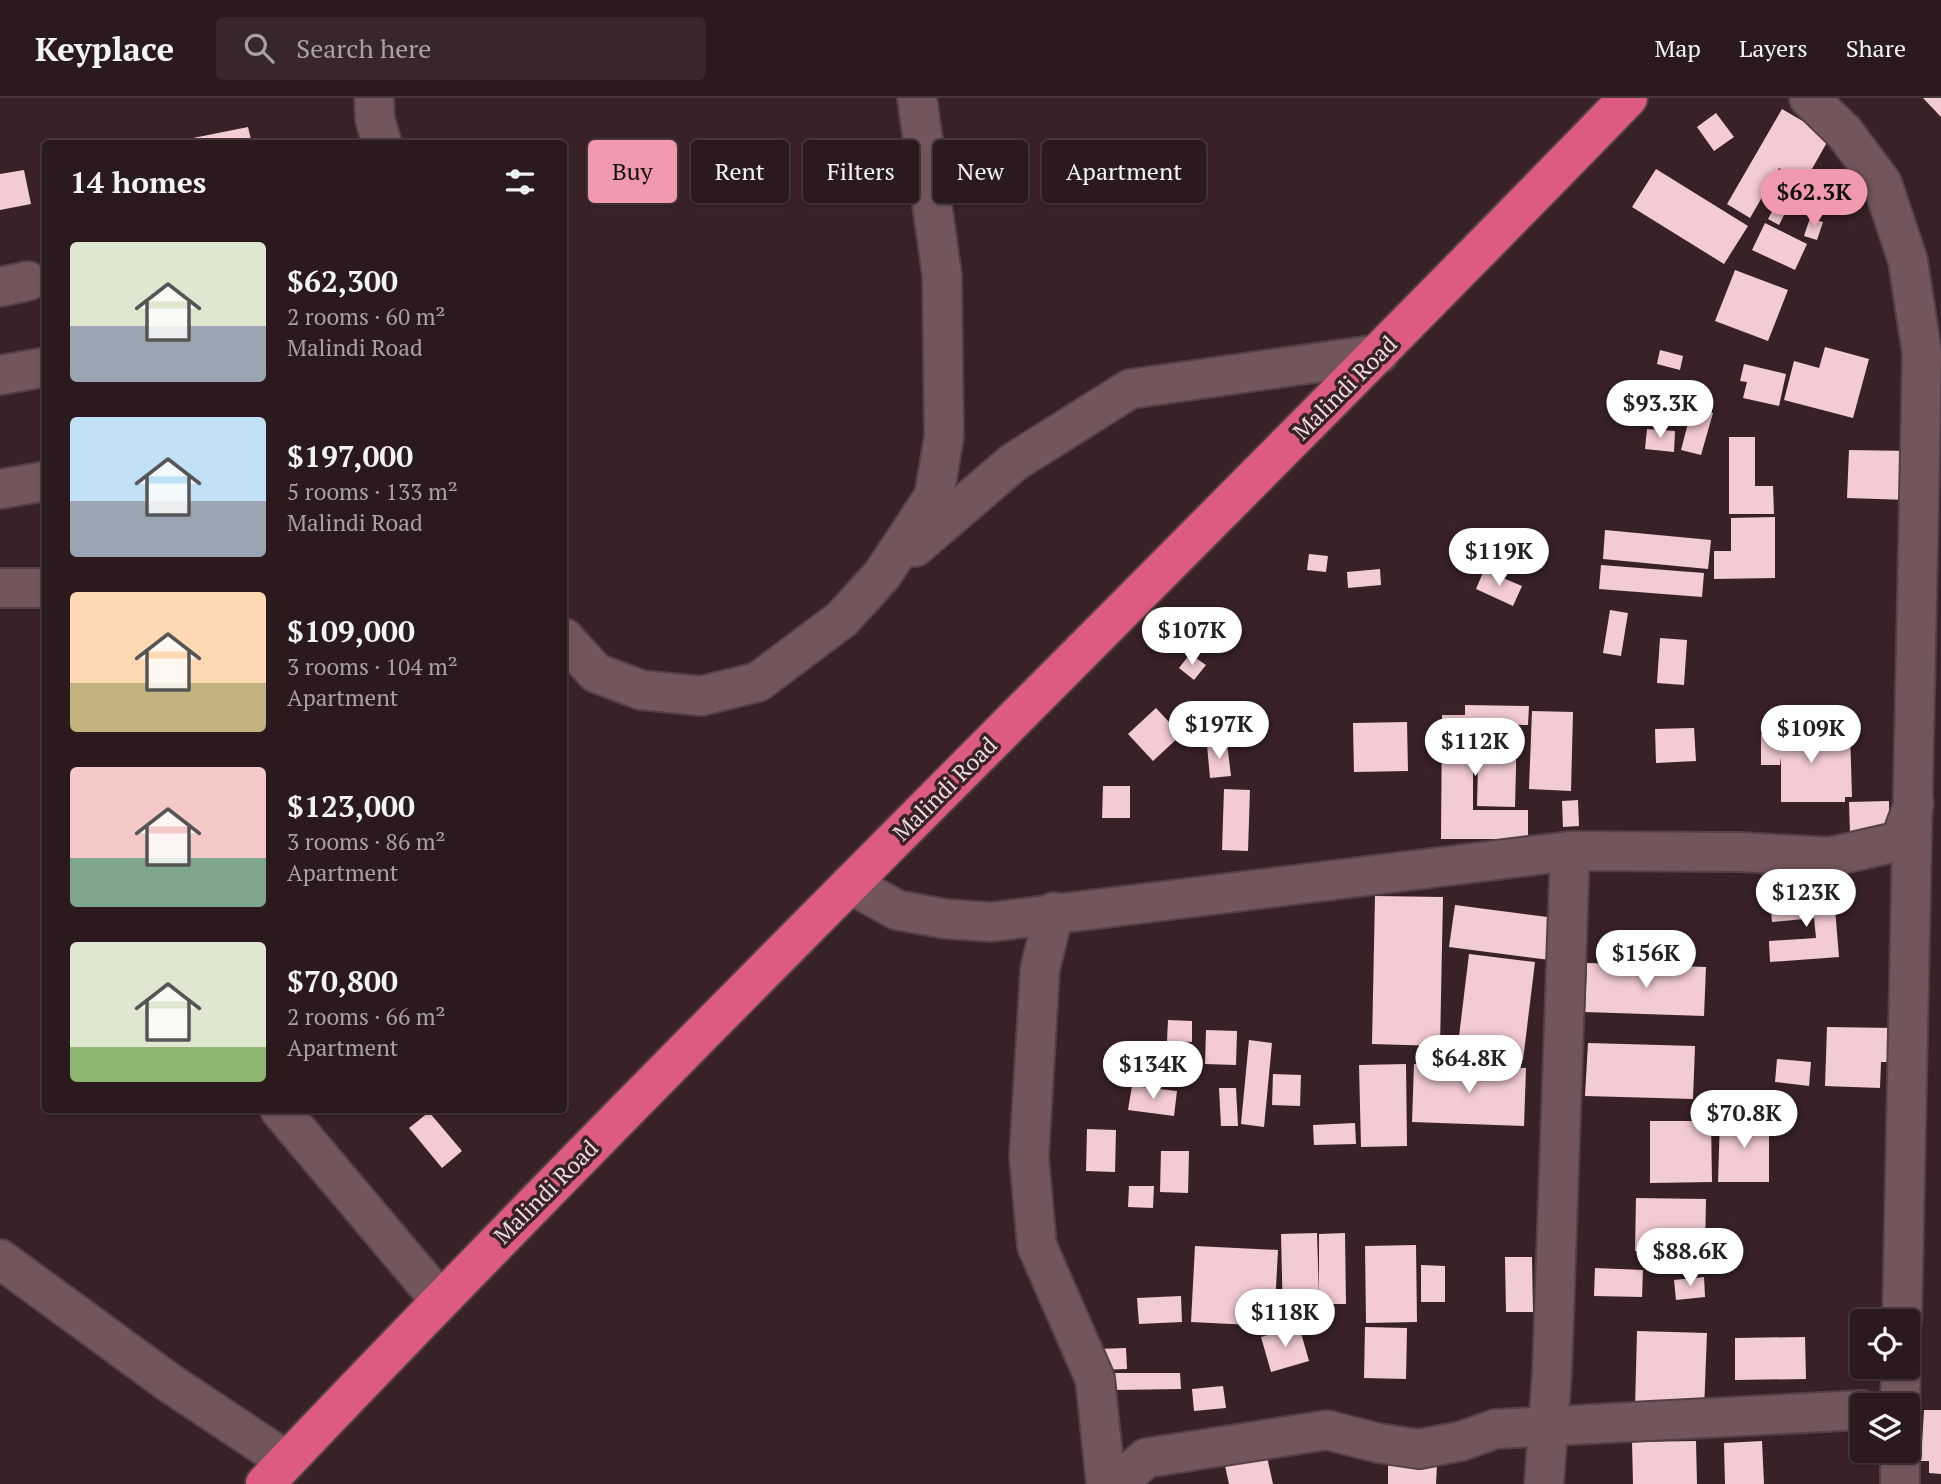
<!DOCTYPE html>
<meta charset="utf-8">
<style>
:root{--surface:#2b1a1d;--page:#37272a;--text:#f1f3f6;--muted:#a6a1a4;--line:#47383b;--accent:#f29aad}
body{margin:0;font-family:"PT Serif",serif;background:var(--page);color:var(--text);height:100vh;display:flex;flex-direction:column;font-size:26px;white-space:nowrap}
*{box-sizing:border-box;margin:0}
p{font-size:23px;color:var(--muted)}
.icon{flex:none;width:38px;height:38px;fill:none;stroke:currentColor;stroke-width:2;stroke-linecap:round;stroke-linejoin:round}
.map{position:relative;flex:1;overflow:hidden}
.drawer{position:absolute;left:42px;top:42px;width:525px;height:973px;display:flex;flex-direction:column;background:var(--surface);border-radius:7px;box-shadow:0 2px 5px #0004,0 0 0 2px var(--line)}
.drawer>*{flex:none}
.hud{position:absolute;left:588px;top:42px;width:665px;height:63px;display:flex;gap:14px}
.buttons{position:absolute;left:1850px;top:1211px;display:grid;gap:14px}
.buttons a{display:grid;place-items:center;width:70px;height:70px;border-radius:7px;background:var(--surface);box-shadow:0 2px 5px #0004,0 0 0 2px var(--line);font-size:35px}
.price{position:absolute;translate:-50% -60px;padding:0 16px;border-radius:24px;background:#fff;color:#222;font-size:23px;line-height:46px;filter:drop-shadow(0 2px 4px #0008)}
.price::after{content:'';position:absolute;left:50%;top:42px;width:21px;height:16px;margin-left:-10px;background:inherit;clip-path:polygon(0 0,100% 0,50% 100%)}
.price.selected{background:var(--accent);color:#111}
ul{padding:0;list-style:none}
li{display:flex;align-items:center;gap:21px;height:175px;padding:0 28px}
li span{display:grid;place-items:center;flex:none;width:196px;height:140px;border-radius:7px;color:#555}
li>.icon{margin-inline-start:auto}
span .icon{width:84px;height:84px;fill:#fffc;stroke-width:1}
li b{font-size:30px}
h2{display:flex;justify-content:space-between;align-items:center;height:84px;padding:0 28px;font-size:30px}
.pill{padding:0 24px;border-radius:7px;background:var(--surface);box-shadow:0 2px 5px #0004,0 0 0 2px var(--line);font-size:24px;line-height:63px}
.pill.selected{background:var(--accent);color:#111}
header{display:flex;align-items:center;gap:42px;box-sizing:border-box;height:98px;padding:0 35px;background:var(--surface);border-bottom:2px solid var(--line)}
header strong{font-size:33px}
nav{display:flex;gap:38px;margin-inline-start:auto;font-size:24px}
.search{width:490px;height:63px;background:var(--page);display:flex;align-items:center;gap:18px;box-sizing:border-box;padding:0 24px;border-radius:7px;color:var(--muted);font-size:26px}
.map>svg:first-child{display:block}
.building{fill:#f3cbd3}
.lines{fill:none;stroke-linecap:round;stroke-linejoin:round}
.minor-casing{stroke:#544045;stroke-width:42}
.highway-casing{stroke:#544045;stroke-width:42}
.minor{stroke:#72565b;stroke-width:38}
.highway{stroke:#dd5b7f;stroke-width:38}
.labels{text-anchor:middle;stroke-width:7;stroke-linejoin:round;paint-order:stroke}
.street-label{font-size:23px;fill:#ebdbdd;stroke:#392227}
</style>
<header>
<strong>Keyplace</strong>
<div class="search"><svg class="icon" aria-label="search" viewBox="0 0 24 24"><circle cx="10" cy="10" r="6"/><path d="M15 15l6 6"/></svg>Search here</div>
<nav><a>Map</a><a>Layers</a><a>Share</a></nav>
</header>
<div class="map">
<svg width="1941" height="1386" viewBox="0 0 1941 1386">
<rect width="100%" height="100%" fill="#392227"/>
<g class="building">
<polygon points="1923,0 1941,0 1941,19"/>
<polygon points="1782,11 1830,39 1804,85 1779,70 1750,120 1727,106"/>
<polygon points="1716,15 1734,39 1714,53 1697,29"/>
<polygon points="248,29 252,46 173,46 173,44"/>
<polygon points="1656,71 1748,128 1724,166 1632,109"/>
<polygon points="24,72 31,106 0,112 0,76"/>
<polygon points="1779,101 1789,107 1779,127 1768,121"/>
<polygon points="1810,120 1823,124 1817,142 1804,138"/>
<polygon points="1765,125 1807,146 1795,172 1752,152"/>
<polygon points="1735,172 1788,192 1768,243 1715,223"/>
<polygon points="1825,249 1869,261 1853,320 1784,302 1794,263 1819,270"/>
<polygon points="1660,252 1683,258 1680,272 1657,266"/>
<polygon points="1744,266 1786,276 1779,308 1743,300 1747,284 1740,283"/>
<polygon points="1692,310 1713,315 1701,357 1681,352"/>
<polygon points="1647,331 1675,333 1674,354 1645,351"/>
<polygon points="1729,339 1755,339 1755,388 1773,388 1774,416 1729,416"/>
<polygon points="1849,352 1911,353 1909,402 1847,400"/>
<polygon points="1775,419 1775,480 1714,481 1714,453 1731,453 1731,420"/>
<polygon points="1605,432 1711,442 1708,471 1603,461"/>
<polygon points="1309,456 1328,458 1326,474 1307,472"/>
<polygon points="1601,467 1704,475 1702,499 1599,491"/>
<polygon points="1380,471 1381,487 1348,490 1347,474"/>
<polygon points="1484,472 1522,488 1513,508 1476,491"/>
<polygon points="1610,512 1628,515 1621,558 1603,555"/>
<polygon points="1660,540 1687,542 1684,587 1657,585"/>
<polygon points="1190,556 1206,567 1194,582 1179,570"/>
<polygon points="1465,607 1529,608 1528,627 1473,626 1473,712 1528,712 1528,741 1441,741 1442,617 1465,617"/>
<polygon points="1156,610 1181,637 1153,663 1128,636"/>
<polygon points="1532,613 1573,614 1571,693 1529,691"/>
<polygon points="1407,624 1408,673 1354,674 1353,625"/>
<polygon points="1479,629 1517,630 1515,709 1477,708"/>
<polygon points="1694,630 1696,663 1656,665 1655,631"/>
<polygon points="1850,633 1852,699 1845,699 1845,704 1781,704 1781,659 1780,667 1761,667 1761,636"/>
<polygon points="1227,645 1231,678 1210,680 1207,647"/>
<polygon points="1103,688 1130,688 1130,720 1102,720"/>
<polygon points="1224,691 1250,692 1248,753 1222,752"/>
<polygon points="1578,702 1579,728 1563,729 1562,703"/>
<polygon points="1889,703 1889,734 1850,734 1849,704"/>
<polygon points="1375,798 1443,799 1440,948 1372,946"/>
<polygon points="1834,798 1839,859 1770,864 1769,843 1816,840 1814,820 1772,824 1770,803"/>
<polygon points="1455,807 1555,820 1550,862 1449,849"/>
<polygon points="1469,856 1535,864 1523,962 1457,955"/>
<polygon points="1587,865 1706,869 1704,918 1585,914"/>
<polygon points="1168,922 1192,923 1192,944 1167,943"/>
<polygon points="1827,929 1894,930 1893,964 1881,964 1880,990 1825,988"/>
<polygon points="1206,932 1237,933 1236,967 1205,966"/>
<polygon points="1249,942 1272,945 1264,1029 1241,1026"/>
<polygon points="1588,945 1695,948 1693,1001 1585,998"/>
<polygon points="1777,961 1811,964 1809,988 1775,984"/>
<polygon points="1406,966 1407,1048 1361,1049 1359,967"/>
<polygon points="1414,966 1526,970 1524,1028 1412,1024"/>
<polygon points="1273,976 1301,977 1300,1008 1272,1007"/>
<polygon points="1132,988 1177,993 1174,1018 1128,1012"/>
<polygon points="1219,990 1236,990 1238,1028 1221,1028"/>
<polygon points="429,1014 462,1053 442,1070 409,1030"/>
<polygon points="1720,1020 1769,1021 1769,1084 1718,1084"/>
<polygon points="1650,1023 1711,1023 1712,1084 1650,1085"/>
<polygon points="1355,1025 1356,1046 1314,1047 1313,1027"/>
<polygon points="1087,1031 1116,1032 1115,1074 1086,1073"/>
<polygon points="1161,1053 1189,1053 1188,1095 1160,1094"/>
<polygon points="1129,1088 1154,1088 1153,1110 1128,1109"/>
<polygon points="1636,1100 1706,1101 1705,1155 1635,1153"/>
<polygon points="1317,1135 1319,1196 1319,1136 1345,1135 1346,1206 1319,1206 1319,1219 1283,1220 1281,1136"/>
<polygon points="1416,1147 1417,1224 1366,1225 1365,1148"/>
<polygon points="1195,1148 1278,1152 1274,1228 1191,1224"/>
<polygon points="1505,1159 1532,1159 1533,1214 1506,1214"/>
<polygon points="1421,1167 1445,1168 1445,1204 1421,1204"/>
<polygon points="1595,1170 1643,1172 1642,1199 1594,1198"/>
<polygon points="1704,1179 1705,1199 1676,1202 1674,1182"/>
<polygon points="1181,1198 1182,1224 1139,1226 1137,1200"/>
<polygon points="1299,1228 1309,1263 1271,1274 1261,1239"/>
<polygon points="1365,1229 1407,1230 1406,1281 1364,1280"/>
<polygon points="1637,1233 1707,1235 1704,1313 1635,1311"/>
<polygon points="1805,1239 1806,1281 1735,1282 1735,1240"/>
<polygon points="1126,1250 1127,1271 1098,1272 1097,1251"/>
<polygon points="1114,1275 1180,1275 1181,1291 1114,1292"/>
<polygon points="1223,1288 1226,1310 1194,1313 1192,1291"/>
<polygon points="1924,1312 1941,1312 1941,1376 1929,1375 1929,1363 1921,1363"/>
<polygon points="1696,1343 1697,1386 1633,1386 1632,1344"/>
<polygon points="1762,1343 1764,1386 1725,1386 1724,1345"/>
<polygon points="1267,1359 1273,1386 1229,1386 1225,1368"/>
<polygon points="1388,1366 1437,1367 1436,1386 1388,1386"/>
</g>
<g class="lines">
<defs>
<g id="minor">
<polyline points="374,0 375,21 382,46"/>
<polyline points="1809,0 1844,34 1882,85 1908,163 1922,256 1902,1223"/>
<polyline points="0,189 28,183"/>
<polyline points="0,277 46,269"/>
<polyline points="0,391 46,383"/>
<polyline points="915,449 1014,364 1130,291 1379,256"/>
<polyline points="0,490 46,490"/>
<polyline points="564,540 596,575 641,592 701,598 758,584 842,521 882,477 934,398 944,339 942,177 917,0"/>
<polyline points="850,786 897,812 946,821 991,824 1570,753 1741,754 1830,759 1900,743 1914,705"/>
<polyline points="1054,814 1040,871 1029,1059 1037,1148 1095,1281 1106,1386"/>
<polyline points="280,1012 440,1202"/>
<polyline points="0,1161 171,1286 287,1363"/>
<polyline points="1900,1307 1901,1269"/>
<polyline points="1900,1353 1900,1386"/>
<polyline points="1116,1386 1146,1360 1327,1332 1378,1345 1419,1351 1462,1343 1495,1331 1862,1312"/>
<polyline points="1544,1386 1552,1274 1570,753"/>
</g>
<path id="highway" d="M 265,1386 C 711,916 1177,465 1628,0"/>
</defs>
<use href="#minor" class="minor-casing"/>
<use href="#highway" class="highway-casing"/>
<use href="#minor" class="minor"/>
<use href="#highway" class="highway"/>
</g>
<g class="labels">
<g class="street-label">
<text transform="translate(1345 290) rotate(-45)" y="8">Malindi Road</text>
<text transform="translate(945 691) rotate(-45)" y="8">Malindi Road</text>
<text transform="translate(546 1094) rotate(-45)" y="8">Malindi Road</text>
</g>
</g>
</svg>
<div class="buttons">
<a><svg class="icon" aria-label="locate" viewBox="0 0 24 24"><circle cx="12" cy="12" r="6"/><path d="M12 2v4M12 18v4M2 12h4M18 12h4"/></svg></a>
<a><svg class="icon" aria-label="layers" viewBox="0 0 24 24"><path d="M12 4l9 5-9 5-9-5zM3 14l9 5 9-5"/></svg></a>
</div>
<b class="price selected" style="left:1814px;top:131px">$62.3K</b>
<b class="price" style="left:1660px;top:342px">$93.3K</b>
<b class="price" style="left:1499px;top:490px">$119K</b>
<b class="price" style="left:1192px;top:569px">$107K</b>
<b class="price" style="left:1219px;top:663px">$197K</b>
<b class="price" style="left:1811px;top:667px">$109K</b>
<b class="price" style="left:1475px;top:680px">$112K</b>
<b class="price" style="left:1806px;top:831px">$123K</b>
<b class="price" style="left:1646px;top:892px">$156K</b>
<b class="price" style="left:1469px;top:997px">$64.8K</b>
<b class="price" style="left:1153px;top:1003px">$134K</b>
<b class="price" style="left:1744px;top:1052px">$70.8K</b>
<b class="price" style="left:1690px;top:1190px">$88.6K</b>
<b class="price" style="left:1285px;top:1251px">$118K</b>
<div class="hud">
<a class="pill selected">Buy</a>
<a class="pill">Rent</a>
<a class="pill">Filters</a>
<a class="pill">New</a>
<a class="pill">Apartment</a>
</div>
<section class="drawer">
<h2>14 homes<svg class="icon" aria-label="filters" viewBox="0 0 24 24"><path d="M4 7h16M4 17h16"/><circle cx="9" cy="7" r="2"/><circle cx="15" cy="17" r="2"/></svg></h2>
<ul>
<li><span style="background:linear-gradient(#dfe7d0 60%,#9aa5b1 0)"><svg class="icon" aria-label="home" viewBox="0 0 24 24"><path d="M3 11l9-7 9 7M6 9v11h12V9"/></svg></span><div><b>$62,300</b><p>2 rooms · 60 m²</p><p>Malindi Road</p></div></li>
<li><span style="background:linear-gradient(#bfe0f5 60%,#9aa5b1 0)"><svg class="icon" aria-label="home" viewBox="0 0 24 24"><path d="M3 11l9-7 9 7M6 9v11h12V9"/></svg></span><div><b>$197,000</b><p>5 rooms · 133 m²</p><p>Malindi Road</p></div></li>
<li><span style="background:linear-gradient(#ffd9b3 65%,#c2b280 0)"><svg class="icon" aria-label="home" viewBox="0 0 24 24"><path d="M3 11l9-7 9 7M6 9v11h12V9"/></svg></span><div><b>$109,000</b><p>3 rooms · 104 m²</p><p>Apartment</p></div></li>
<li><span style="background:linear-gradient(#f6c9c9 65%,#7fa58c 0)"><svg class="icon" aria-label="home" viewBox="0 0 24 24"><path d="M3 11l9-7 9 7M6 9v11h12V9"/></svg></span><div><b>$123,000</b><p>3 rooms · 86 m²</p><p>Apartment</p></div></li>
<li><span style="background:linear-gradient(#dfe7d0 75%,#8fb573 0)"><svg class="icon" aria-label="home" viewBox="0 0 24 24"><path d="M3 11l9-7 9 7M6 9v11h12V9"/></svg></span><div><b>$70,800</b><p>2 rooms · 66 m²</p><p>Apartment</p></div></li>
</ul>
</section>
</div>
